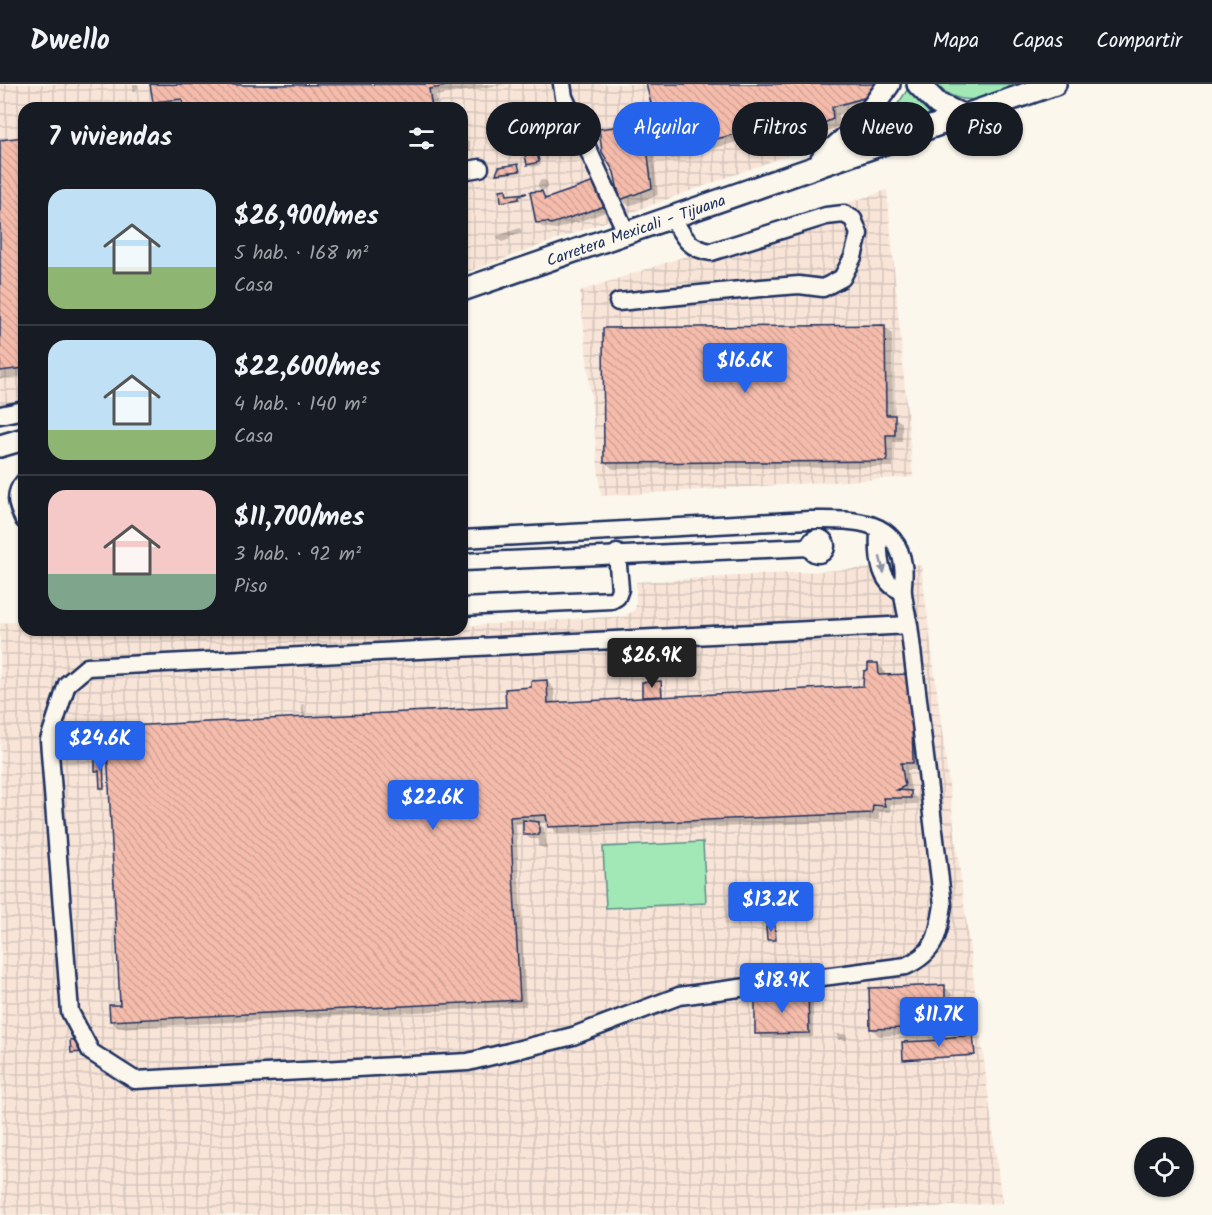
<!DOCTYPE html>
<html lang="es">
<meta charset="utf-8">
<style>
:root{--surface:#171b24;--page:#20242c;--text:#f1f3f6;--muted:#9ea1a6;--line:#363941;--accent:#2563eb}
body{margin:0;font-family:Kalam,sans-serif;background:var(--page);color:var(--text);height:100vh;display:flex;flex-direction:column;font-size:22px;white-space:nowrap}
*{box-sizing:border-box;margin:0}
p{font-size:20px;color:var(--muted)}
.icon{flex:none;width:33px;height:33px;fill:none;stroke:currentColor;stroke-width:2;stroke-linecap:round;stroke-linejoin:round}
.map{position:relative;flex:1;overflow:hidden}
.drawer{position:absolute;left:18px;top:18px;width:450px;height:534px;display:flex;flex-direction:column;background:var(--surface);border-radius:18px;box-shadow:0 2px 4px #0004}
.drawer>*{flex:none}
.guide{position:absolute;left:486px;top:18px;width:570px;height:54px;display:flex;gap:12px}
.controls{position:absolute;left:1134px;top:1053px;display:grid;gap:12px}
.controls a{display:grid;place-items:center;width:60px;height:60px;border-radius:50%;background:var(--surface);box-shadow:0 2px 4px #0004;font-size:30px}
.price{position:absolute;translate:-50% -51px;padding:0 14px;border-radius:6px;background:var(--accent);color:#fff;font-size:20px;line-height:39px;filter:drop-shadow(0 2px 3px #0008)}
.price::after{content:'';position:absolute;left:50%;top:36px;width:18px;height:14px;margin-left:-9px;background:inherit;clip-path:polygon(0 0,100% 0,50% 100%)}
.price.selected{background:#222;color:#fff}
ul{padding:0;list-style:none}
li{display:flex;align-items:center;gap:18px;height:150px;padding:0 30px}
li+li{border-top:2px solid var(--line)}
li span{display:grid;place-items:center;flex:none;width:168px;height:120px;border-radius:18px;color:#555}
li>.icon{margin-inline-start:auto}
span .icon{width:72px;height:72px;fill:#fffc;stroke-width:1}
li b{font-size:26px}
h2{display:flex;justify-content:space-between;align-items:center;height:72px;padding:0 30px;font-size:26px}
.chip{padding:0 21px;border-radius:27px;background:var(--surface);box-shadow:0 2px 4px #0004;font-size:21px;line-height:54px}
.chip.selected{background:var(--accent);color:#fff}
header{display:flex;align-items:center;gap:36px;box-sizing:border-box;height:84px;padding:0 30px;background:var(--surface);border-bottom:2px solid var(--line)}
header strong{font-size:28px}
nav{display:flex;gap:33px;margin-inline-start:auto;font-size:21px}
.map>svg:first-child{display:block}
.industrial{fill:url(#industrial-grid)}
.grass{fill:#a1e8b6;stroke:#5e8c8a;stroke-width:1.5}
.shadow{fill:#0003}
.building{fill:url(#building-back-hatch);stroke:#1b2f5e;stroke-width:1.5}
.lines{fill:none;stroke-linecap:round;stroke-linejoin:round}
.minor-casing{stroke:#1b2f5e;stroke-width:21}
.major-casing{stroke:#1b2f5e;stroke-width:26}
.minor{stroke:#fbf7ec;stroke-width:16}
.major{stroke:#fbf7ec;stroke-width:21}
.oneway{fill:#8b93a5}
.labels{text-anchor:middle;stroke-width:4.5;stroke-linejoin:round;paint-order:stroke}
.street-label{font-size:16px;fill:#1b2f5e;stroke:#fbf7ec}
</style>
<header>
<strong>Dwello</strong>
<nav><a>Mapa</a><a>Capas</a><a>Compartir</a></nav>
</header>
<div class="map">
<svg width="1212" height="1131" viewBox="0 0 1212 1131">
<defs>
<pattern id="industrial-grid" width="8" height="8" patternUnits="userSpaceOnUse" patternTransform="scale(1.5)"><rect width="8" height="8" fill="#f9e5d8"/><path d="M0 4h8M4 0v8" fill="none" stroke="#d5c5bc"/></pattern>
<pattern id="building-back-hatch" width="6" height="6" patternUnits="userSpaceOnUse" patternTransform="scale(1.5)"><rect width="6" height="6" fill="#f5bcab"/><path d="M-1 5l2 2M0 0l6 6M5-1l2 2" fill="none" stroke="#d1a296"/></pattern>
</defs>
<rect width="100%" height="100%" fill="#fbf7ec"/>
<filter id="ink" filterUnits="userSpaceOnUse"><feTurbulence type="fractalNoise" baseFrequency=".0167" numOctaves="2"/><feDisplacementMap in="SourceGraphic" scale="12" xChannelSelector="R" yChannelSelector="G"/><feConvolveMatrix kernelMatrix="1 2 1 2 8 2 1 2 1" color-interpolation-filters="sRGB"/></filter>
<g filter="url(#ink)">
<g class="industrial">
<polygon points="0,0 874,0 848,34 819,60 462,190 462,24 24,24 24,338 0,339"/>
<polygon points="887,106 913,393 601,412 580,207"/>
<polygon points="921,481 1002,1119 804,1131 2,1131 0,539 24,537 24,546 462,546 462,542 624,532 634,527 636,521 636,498"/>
</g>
<g class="grass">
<path d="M 937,0 L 1026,0 C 999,10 960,29 937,0 Z"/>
<polygon points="910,2 937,27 878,49"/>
<polygon points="703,758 706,819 606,824 603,763"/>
</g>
<g class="shadow">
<polygon points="133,0 137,0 138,4 133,8"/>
<polygon points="152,0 259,2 507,0 436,12 438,24 160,24 154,18"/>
<polygon points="647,0 889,0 882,18 839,30 839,42 799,61 793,63 785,55 783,46 672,75 665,68"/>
<polygon points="129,19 132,19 134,24 131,24"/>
<polygon points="644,40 651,48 658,111 629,122 622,115"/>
<polygon points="532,50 535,54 541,81 531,83 528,80"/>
<polygon points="24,55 24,292 0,295 0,58"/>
<polygon points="464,56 469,57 471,67 466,66"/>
<circle cx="543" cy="101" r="5"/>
<polygon points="597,99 609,127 557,145 542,143 537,138 541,109 547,116"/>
<polygon points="506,107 508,112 521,110 523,113 519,113 520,116 504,119"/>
<polygon points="520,144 522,149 509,153 510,155 502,158 498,155 497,152"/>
<polygon points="885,243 892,250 893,332 902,339 902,358 893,358 893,383 613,385 605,378"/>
<polygon points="45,546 65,546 65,550 50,546 51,550 46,550"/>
<polygon points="878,580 885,588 885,592 911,591 920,686 907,686 912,710 918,716 917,720 890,721 891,728 879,728 879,736 557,750 549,738 538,739 544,744 547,765 538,762 538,755 530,755 525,750 525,739 516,740 526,922 118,944 111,936 303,635 301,620 304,621 305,634 507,624 532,605 547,597 554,605 555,620 646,615 644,613 660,598 662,614 864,603"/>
<polygon points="102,678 104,679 105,704 101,703 101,688 97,686"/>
<polygon points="62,738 67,739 67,769 64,769"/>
<polygon points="944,903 952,910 952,923 960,931 960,945 953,946 953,949 879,952 872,945"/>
<polygon points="808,911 813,916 813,953 762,954 757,949"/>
<polygon points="837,950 846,950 847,956 838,956"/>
<polygon points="973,953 975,972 905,975 944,958"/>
</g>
<g class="building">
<polygon points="150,0 253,1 459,0 429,5 432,24 184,24 182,15 153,18"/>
<polygon points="646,0 879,0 874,11 832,23 833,35 791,54 784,56 780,38 664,69"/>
<polygon points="644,39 652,104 620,116 614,88 602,68 599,45"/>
<polygon points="533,49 539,78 527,81 521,51"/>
<polygon points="24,53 24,284 0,287 0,56"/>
<polygon points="518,80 520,87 496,90 499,83"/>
<polygon points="597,97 605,122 551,140 547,138 536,139 530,108 542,107 545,115"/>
<polygon points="506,105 507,111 527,109 519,112 519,115 501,118 500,106"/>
<polygon points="885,241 886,331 895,331 895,351 886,351 887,377 604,379 603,244"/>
<polygon points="868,579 878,579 879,591 911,590 913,679 901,679 905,702 897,706 911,707 911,714 883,714 885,722 873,721 872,729 548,743 546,731 510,733 520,916 110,937 109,921 120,921 106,643 506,623 505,605 531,603 531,597 547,596 548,619 863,602 864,587 868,586"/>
<polygon points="661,597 662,612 642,613 642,598"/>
<polygon points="95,676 103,676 104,704 100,704 99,687 95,687"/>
<polygon points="523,736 539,738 539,751 523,751"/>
<polygon points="775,842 776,856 767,856 766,843"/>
<polygon points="945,901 945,922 954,922 954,938 946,939 946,943 870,945 869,904"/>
<polygon points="808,909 809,949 755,950 755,912"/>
<polygon points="973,951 975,971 903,976 902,958 942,956 942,954"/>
<polygon points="83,955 84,968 71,969 70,956"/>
</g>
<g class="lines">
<defs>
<g id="minor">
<polyline points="562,0 564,13 626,148"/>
<polyline points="462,87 480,84"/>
<path d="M 618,218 L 761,204 L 799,201 L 823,204 L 842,194 L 853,173 L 859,150 L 853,135 L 844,130 L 826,132 L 711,168 C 687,164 684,153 672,133"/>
<polyline points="0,331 24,326"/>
<path d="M 24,398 C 13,410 17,422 24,436"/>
<path d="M 879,445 C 878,467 877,499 902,507"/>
<circle cx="818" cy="462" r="8"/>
<path d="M 462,455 L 809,436 C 847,436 896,432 903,481 C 905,491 902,500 903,509 C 904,520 907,531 909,541 L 943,821 C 938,852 936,868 906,882 L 679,912 L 573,952 L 468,978 L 135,996 L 91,968 L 70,928 L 49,656 L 67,600 L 87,583 L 909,541"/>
<polyline points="462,478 810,463"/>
<polyline points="462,523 612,516 617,513 620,505 617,469"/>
</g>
<g id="major">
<polyline points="918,0 938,20 962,31"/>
<polyline points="822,75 860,41 889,0"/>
<path id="s1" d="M 462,206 L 1055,0"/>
<polyline points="0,362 24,355"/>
</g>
</defs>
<use href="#minor" class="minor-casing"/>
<use href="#major" class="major-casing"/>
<use href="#minor" class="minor"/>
<use href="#major" class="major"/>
</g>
<defs><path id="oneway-solid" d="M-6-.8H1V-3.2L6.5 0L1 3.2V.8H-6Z" transform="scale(1.5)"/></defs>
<use class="oneway" href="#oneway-solid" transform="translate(882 481) rotate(76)"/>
</g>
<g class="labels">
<g class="street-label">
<text dy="6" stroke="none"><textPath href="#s1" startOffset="184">Carretera Mexicali - Tijuana</textPath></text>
</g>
</g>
</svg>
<div class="controls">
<a><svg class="icon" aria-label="locate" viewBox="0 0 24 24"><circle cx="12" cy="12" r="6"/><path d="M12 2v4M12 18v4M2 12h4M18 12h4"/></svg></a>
</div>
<b class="price" style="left:745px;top:310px">$16.6K</b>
<b class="price selected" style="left:652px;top:605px">$26.9K</b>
<b class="price" style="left:100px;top:688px">$24.6K</b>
<b class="price" style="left:433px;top:747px">$22.6K</b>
<b class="price" style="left:771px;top:849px">$13.2K</b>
<b class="price" style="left:782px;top:930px">$18.9K</b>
<b class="price" style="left:939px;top:964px">$11.7K</b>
<div class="guide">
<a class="chip">Comprar</a>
<a class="chip selected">Alquilar</a>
<a class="chip">Filtros</a>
<a class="chip">Nuevo</a>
<a class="chip">Piso</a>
</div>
<section class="drawer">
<h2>7 viviendas<svg class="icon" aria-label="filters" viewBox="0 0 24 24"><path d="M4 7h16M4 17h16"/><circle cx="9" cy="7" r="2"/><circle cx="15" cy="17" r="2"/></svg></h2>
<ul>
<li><span style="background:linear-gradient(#bfe0f5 65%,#8fb573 0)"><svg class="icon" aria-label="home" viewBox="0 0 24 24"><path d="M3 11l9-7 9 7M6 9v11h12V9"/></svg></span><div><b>$26,900/mes</b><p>5 hab. · 168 m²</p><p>Casa</p></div></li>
<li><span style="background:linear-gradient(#bfe0f5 75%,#8fb573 0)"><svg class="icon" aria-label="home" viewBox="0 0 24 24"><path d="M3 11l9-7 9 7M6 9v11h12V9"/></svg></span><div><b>$22,600/mes</b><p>4 hab. · 140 m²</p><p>Casa</p></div></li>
<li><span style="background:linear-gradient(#f6c9c9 70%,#7fa58c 0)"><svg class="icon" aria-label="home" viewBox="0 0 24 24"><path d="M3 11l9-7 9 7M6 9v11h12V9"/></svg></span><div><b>$11,700/mes</b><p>3 hab. · 92 m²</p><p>Piso</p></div></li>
</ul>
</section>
</div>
